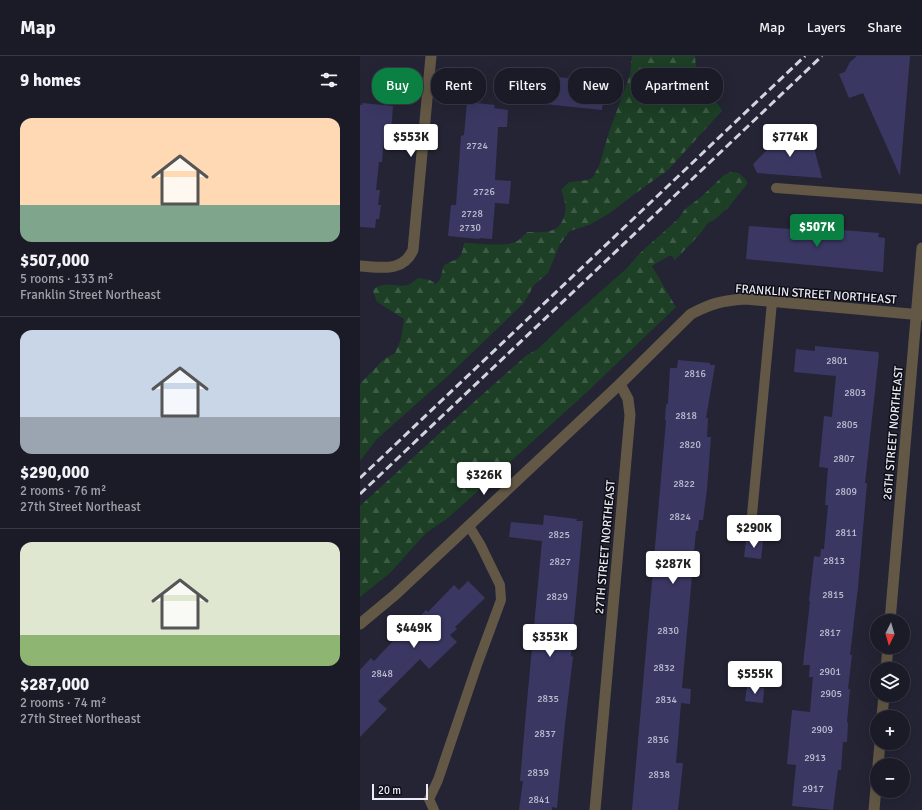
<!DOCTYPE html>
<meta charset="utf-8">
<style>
:root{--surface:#1b1b28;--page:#282834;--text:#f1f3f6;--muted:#a0a1a8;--line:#393945;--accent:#0b8043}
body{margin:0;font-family:Signika,sans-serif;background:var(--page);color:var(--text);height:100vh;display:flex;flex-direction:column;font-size:15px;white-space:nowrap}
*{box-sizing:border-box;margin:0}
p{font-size:13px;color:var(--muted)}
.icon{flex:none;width:22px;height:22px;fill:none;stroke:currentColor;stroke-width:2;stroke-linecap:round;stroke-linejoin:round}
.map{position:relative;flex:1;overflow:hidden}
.drawer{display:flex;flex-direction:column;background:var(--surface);width:360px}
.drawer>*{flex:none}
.hud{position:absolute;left:12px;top:12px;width:380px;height:36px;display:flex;gap:8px}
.needle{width:26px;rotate:185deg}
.fabs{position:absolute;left:510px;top:558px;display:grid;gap:8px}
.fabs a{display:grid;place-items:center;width:40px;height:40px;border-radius:50%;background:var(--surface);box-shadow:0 4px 16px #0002,0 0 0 1px var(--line);font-size:20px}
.scale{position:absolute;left:12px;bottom:10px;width:56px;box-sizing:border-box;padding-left:4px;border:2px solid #ebecf7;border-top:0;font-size:11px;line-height:14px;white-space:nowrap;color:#ebecf7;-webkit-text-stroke:3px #0e0e16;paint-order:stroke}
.price{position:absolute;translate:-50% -34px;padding:0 9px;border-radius:4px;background:#fff;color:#222;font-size:13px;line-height:26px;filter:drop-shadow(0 1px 2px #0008)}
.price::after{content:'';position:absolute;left:50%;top:24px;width:12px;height:9px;margin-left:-6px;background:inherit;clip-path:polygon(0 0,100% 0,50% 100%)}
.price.on{background:var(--accent);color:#fff}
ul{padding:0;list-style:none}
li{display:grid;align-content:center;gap:8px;height:212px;padding:0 20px}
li+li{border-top:1px solid var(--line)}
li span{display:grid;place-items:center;height:124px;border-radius:12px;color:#555}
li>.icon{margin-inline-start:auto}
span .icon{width:72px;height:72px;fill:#fffc;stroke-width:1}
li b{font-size:17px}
h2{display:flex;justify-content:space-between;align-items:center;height:48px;padding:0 20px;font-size:17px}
.chip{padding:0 14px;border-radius:16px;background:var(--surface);box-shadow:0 4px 16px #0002,0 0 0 1px var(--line);font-size:14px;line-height:36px}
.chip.on{background:var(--accent);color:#fff}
header{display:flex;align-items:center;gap:24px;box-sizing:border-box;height:56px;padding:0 20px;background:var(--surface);border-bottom:1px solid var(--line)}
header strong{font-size:19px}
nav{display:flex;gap:22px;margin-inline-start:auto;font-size:14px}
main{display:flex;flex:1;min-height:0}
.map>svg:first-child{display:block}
.forest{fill:url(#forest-firs)}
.building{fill:#3a3863}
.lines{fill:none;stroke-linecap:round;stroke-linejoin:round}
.service{stroke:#635845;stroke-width:10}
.minor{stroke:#635845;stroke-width:11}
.tertiary{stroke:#635845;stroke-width:11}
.rail{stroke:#d2d3df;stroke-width:3;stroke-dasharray:8 4;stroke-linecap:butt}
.labels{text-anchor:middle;stroke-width:3;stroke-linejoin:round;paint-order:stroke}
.number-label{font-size:10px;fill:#bfbfd2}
.street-label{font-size:12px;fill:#ebecf7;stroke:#0e0e16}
</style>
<header>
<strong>Map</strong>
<nav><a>Map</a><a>Layers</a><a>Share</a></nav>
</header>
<main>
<section class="drawer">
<h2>9 homes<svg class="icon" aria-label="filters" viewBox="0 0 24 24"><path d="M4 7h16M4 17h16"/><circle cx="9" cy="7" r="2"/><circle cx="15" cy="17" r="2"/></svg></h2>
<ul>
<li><span style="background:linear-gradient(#ffd9b3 70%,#7fa58c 0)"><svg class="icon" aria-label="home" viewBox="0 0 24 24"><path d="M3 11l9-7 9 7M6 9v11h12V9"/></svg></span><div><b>$507,000</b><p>5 rooms · 133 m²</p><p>Franklin Street Northeast</p></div></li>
<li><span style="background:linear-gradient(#c9d6e8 70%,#9aa5b1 0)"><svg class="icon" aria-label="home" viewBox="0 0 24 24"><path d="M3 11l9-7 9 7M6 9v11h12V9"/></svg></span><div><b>$290,000</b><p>2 rooms · 76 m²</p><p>27th Street Northeast</p></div></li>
<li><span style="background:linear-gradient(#dfe7d0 75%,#8fb573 0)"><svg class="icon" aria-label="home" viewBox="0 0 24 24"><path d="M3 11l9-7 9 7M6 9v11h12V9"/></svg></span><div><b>$287,000</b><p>2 rooms · 74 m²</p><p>27th Street Northeast</p></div></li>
</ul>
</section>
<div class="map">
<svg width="562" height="754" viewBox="0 0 562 754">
<defs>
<pattern id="forest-firs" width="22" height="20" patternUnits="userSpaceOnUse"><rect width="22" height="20" fill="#1c3f25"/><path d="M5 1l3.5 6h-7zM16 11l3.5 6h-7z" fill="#3d5b45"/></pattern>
</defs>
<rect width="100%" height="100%" fill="#242435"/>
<g class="forest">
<path d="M 272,0 L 335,0 L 338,34 C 346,40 358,45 362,55 L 308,114 L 269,142 L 250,157 L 229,169 L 210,175 L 200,188 L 188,217 L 174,229 L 164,247 L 90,318 L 17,383 L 0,405 L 0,328 L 23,304 L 35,297 L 41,283 L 44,263 L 17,246 L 13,235 C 20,223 39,233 50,228 C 52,227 55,224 58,222 L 70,224 L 76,228 L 80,223 L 84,209 C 99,202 101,204 104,187 C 118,187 142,191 155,186 C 160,184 163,180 167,176 C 182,176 198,179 204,161 C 207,150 205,144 201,134 L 209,126 L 228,124 L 233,121 L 239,110 L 249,76 L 270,19 Z"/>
<polygon points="371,116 379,117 387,125 387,128 368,152 354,164 348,167 339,179 315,204 312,200 309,200 292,210 316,251 226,337 88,462 66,477 30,517 0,541 0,450 114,346 167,299 178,293 204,268 267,212 279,198 319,162 325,153 341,141 364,119"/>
</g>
<g class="building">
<polygon points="497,0 550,0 540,120 503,37 489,42 479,18 485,16 490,6"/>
<polygon points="178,19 245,26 242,54 175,47"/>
<polygon points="107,46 135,49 134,52 148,54 147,71 138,71 135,124 151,125 149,148 135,147 132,183 120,182 119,183 88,180 91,149 96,149 101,80 104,79"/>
<polygon points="2,47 33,50 31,79 24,80 22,106 19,106 16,134 20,134 18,149 21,149 19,163 16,163 15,172 0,171 0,49 2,49"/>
<polygon points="436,75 438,81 450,77 462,122 397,117 393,108 420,81"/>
<polygon points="389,170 431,173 431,170 519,177 518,181 525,182 523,216 386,203"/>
<polygon points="455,290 518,296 519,298 505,427 507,427 498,531 490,599 492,599 488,633 490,633 487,666 488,667 487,686 483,686 481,714 478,714 473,754 432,750 436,709 427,708 432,654 450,656 453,621 449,621 450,609 443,609 450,545 449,545 454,500 460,501 461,493 464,493 468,449 465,449 468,412 459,411 464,360 472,361 476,320 434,316 436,293 455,295"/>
<polygon points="318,304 350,307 350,309 355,309 346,362 348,362 347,381 351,381 347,433 343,464 339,464 338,475 336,475 322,632 331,633 330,648 321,647 319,672 316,707 323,707 318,754 272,754 306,365 305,363 306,349 308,347 310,312 317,312"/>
<polygon points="184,459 217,463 216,465 223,465 211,600 213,601 205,668 197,752 192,751 192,754 159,754 163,725 160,725 166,656 182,485 149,481 151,466 183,469"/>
<polygon points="395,484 403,485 401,503 384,501 386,485 390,486"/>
<polygon points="108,525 125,542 95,571 97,573 90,579 97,586 69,613 60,603 18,645 27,653 0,681 0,614 11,602 14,605 37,581 38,583 66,554 68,556 94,529 99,534"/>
<polygon points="387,630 404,632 403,647 385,645"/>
</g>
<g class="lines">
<g class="service">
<polyline points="416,132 562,143"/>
<polyline points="390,480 412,246"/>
<polyline points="74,754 69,743 78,724 117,609 141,544 140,529 120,488 109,470"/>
</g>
<g class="minor">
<path d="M 0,210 C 20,211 43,217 53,194 L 71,0"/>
<polyline points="530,565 562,192"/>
<polyline points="526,613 528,591"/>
<polyline points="522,661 524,639"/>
<polyline points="518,709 520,687"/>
<polyline points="235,754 270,359 268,343 260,328"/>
<polyline points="514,754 517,720"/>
</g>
<path class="tertiary" d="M 0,568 L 36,538 L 260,328 L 331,258 C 352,247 361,245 385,243 L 562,259"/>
<g class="rail">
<polyline points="0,422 445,0"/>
<polyline points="0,438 462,0"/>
</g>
</g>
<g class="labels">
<g class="number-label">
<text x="117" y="93">2724</text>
<text x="124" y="139">2726</text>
<text x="112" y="161">2728</text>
<text x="110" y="175">2730</text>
<text x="477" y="308">2801</text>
<text x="335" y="321">2816</text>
<text x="495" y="340">2803</text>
<text x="326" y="363">2818</text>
<text x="487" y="372">2805</text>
<text x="330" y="392">2820</text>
<text x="484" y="406">2807</text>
<text x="324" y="431">2822</text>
<text x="486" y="439">2809</text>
<text x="320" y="464">2824</text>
<text x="486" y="480">2811</text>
<text x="199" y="482">2825</text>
<text x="474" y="508">2813</text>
<text x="200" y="509">2827</text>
<text x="473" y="542">2815</text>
<text x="197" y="544">2829</text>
<text x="308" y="578">2830</text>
<text x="470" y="580">2817</text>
<text x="304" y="615">2832</text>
<text x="470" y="619">2901</text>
<text x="22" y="621">2848</text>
<text x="471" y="641">2905</text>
<text x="188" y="646">2835</text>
<text x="306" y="647">2834</text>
<text x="462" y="677">2909</text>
<text x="185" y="681">2837</text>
<text x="298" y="687">2836</text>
<text x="455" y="705">2913</text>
<text x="178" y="720">2839</text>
<text x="299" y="722">2838</text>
<text x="453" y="736">2917</text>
<text x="179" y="747">2841</text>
</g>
<g class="street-label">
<text transform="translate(456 238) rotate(4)" y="4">FRANKLIN STREET NORTHEAST</text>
<text transform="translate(533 377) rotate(-85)" y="4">26TH STREET NORTHEAST</text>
<text transform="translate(245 491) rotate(-85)" y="4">27TH STREET NORTHEAST</text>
</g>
</g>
</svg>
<div class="fabs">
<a><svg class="needle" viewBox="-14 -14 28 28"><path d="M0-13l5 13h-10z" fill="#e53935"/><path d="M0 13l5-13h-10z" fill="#a0a1a8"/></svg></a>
<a><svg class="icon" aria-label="layers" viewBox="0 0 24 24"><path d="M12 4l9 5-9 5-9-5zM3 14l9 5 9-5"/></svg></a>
<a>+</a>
<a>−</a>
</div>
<div class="scale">20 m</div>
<b class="price" style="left:51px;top:102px">$553K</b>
<b class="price" style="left:430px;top:102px">$774K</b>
<b class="price on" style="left:457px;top:192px">$507K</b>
<b class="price" style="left:124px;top:440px">$326K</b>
<b class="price" style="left:394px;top:493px">$290K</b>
<b class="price" style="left:313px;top:529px">$287K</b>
<b class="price" style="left:54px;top:593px">$449K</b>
<b class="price" style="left:190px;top:602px">$353K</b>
<b class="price" style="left:395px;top:639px">$555K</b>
<div class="hud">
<a class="chip on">Buy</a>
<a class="chip">Rent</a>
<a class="chip">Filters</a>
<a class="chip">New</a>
<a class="chip">Apartment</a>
</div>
</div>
</main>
